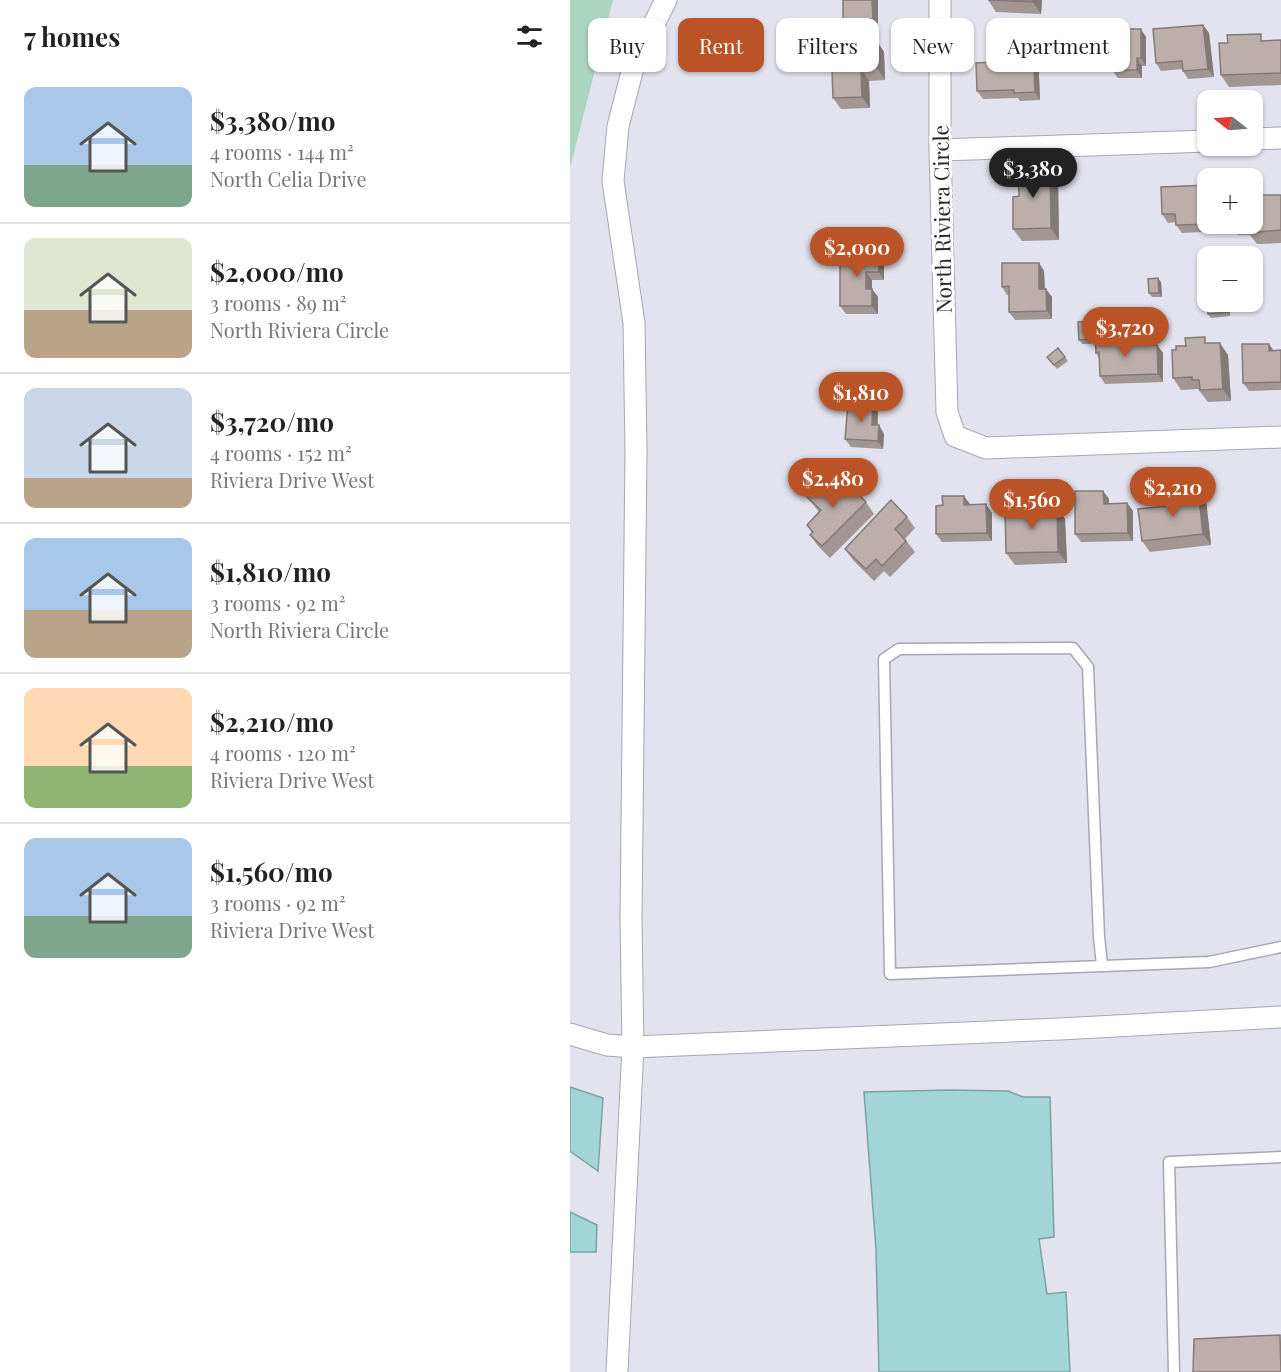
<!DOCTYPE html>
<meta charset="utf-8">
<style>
:root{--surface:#fff;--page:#f2f2f2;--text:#222;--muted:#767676;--line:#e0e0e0;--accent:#ba5427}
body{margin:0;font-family:"Playfair Display",serif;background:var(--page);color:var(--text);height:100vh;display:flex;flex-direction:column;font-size:22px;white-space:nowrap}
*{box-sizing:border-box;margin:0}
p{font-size:20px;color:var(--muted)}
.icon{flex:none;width:33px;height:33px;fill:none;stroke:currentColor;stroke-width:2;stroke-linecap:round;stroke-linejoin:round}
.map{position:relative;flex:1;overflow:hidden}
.side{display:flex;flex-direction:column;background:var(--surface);width:570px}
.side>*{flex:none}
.banner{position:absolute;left:18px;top:18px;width:570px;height:54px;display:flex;gap:12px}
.needle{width:39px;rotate:287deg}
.tools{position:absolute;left:627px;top:90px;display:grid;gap:12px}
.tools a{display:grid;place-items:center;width:66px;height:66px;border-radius:12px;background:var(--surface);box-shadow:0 2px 4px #0004;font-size:30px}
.price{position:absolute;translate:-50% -51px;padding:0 14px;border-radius:21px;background:var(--accent);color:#fff;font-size:20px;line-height:39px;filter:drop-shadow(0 2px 3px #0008)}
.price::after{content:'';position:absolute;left:50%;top:36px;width:18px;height:14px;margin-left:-9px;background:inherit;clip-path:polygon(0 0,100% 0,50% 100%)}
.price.selected{background:#222;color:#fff}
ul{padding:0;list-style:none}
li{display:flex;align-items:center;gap:18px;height:150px;padding:0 24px}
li+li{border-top:2px solid var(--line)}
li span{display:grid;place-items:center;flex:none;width:168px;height:120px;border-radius:12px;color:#555}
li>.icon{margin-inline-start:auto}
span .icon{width:72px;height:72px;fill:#fffc;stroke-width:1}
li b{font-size:26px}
h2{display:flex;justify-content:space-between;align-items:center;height:72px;padding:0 24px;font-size:26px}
.pill{padding:0 21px;border-radius:12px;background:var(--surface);box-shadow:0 2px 4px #0004;font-size:21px;line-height:54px}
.pill.selected{background:var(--accent);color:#fff}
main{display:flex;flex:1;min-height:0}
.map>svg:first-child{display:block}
.green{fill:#abd5c1}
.water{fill:#a1d5d7;stroke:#7da1a4;stroke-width:1.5}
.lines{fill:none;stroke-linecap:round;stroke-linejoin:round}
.service-casing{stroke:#a6a7b2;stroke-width:13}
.minor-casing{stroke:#a6a7b2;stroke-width:23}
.service{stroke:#fff;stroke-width:10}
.minor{stroke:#fff;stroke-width:21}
.wall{fill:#a19693}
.shaded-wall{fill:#837a78}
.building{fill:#bbaeab;stroke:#837a78;stroke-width:1.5}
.labels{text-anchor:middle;stroke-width:6;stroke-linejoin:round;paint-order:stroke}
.street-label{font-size:21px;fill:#29292d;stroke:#fff}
</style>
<main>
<section class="side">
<h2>7 homes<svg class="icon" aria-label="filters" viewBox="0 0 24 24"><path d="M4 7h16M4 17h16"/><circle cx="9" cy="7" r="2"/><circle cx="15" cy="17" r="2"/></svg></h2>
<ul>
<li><span style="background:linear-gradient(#a9c7e8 65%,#7fa58c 0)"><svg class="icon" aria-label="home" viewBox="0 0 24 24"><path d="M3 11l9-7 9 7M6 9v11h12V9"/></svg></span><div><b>$3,380/mo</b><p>4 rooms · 144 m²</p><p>North Celia Drive</p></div></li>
<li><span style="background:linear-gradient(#dfe7d0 60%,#b9a48a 0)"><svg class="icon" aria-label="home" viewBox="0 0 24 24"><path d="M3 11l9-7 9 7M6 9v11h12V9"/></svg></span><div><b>$2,000/mo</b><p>3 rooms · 89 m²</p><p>North Riviera Circle</p></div></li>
<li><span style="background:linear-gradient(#c9d6e8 75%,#b9a48a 0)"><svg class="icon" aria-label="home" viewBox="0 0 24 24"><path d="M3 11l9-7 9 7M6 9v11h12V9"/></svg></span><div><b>$3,720/mo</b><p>4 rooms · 152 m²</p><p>Riviera Drive West</p></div></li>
<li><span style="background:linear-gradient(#a9c7e8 60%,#b9a48a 0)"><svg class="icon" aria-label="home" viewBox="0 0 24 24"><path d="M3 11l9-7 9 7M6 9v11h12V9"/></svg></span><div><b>$1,810/mo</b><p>3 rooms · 92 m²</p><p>North Riviera Circle</p></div></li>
<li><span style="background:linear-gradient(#ffd9b3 65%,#8fb573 0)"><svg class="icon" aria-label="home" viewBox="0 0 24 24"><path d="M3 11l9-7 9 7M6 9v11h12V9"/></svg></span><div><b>$2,210/mo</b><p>4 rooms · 120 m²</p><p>Riviera Drive West</p></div></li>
<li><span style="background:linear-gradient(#a9c7e8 65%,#7fa58c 0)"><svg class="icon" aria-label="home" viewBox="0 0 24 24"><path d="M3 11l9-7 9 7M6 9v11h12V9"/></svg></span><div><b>$1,560/mo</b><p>3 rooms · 92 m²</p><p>Riviera Drive West</p></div></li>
</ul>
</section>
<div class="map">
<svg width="711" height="1372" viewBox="0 0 711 1372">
<rect width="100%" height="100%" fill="#e2e3ee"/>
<polygon class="green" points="0,0 43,0 0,168"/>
<g class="water">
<polygon points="0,1087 33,1098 28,1171 0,1151"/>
<polygon points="379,1090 438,1091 453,1097 480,1097 484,1237 469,1239 477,1294 496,1292 500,1372 309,1372 306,1249 294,1092"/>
<polygon points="0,1212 27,1225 26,1252 0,1252"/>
</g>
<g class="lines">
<defs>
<g id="service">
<polyline points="532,965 529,937 518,667 503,648 329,649 314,659 320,974 639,962 711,947"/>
<polyline points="604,1372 599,1162 711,1157"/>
</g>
<g id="minor">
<polyline points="370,0 370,150 377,412 385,436 416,448 711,437"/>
<polyline points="682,139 711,138"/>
<polyline points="370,150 638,141"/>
<polyline points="0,1034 37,1045 63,1047 490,1029 711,1017"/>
<polyline points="47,1372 63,1047 61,919 66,451 64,323 43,181 48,126 64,64 96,0"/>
</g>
</defs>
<use href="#service" class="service-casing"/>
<use href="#minor" class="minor-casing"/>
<use href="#service" class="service"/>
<use href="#minor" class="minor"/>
</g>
<g class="wall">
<polygon points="273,0 308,0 308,27 279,27 273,19"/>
<polygon points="418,0 472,0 471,14 426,12"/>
<polygon points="633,25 639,33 644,77 618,79 613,71 613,69 591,71 586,63"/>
<polygon points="576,37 576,66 572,66 572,78 548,78 542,70 542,66 522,66 516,58"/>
<polygon points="306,40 314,52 315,80 299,81 300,108 271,109 263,98"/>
<polygon points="695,40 711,40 711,85 659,87 651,75"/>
<polygon points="463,44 468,52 470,100 450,101 448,98 413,99 407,91 446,61"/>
<polygon points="488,178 489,240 452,241 443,229 449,196"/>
<polygon points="591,187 649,224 650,231 612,233 606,225 606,222 598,223 592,214"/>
<polygon points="711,195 711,243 687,244 680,235 668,235 660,224"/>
<polygon points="270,253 314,260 314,280 302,280 302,289 308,297 308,314 276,314 270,306"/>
<polygon points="469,263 474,271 475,289 482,297 482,319 445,320 439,312 439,295 437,295 432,287"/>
<polygon points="591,282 592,297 582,297 579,293"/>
<polygon points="638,302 659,302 660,316 641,318 638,314"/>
<polygon points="521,326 521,344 512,344 509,340"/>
<polygon points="547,341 548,345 587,345 593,353 593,382 535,384 530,376 529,358 526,353"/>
<polygon points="639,343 658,355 661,401 638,402 628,389 611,390 603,378 606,350 616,346"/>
<polygon points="699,344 704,351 711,350 711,390 679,391 673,383"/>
<polygon points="488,348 498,361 487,369 477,357"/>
<polygon points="303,404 308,412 308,425 314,434 313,449 281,447 275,439"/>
<polygon points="271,489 296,502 304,514 260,558 248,546 240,535 242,533 237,525 249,512 237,497"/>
<polygon points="628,489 636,500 641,545 580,552 572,541 606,505"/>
<polygon points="533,491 539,499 539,504 557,503 563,511 563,541 511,542 505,534"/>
<polygon points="400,504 400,505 422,513 422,541 372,542 366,534"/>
<polygon points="487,507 495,519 497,563 445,565 436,553"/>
<polygon points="337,517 345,528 335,539 345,552 320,577 314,571 304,581 283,560 275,549"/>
</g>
<g class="shaded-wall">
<polygon points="302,0 308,0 308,27 303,19"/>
<polygon points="463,0 472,0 471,14 463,2"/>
<polygon points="633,25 639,33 644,77 638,69"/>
<polygon points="571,29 576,37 576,66 571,58"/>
<polygon points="306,40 314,52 315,80 307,68"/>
<polygon points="463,44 468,52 470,100 465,92"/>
<polygon points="567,58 572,66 572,78 567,70"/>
<polygon points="291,69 299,81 300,108 292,97"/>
<polygon points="480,166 488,178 489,240 481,228"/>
<polygon points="644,224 649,224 650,231"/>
<polygon points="308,252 314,260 314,280 309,272"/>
<polygon points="469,263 474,271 475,297 469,289"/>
<polygon points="296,272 302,280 302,297 296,289"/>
<polygon points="588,278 591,282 592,297 589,293"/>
<polygon points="302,289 308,297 308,314 302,306"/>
<polygon points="476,289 482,297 482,319 477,311"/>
<polygon points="656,302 659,302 660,316 658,312"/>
<polygon points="518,321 521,326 521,344 519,339"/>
<polygon points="542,333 547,341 549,354 543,345"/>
<polygon points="650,343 658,355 661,401 653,389"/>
<polygon points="699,344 704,352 699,351"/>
<polygon points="587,345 593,353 593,382 588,374"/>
<polygon points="303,404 308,412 307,433 302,425"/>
<polygon points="309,425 314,434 313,449 308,441"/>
<polygon points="628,489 636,500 641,545 633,534"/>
<polygon points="533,491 539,499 539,512 534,504"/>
<polygon points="394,496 400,504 400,513 394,505"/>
<polygon points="557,503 563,511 563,541 558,533"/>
<polygon points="416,504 422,513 422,541 417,533"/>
<polygon points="487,507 495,519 497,563 488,552"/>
</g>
<g class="building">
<polygon points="273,0 302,0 303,19 273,19"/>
<polygon points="418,0 463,0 463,2"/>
<polygon points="633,25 638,69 613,71 612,61 586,63 583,29"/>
<polygon points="516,29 571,29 571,58 567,58 567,70 542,70 542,58 516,58"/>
<polygon points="691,34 691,41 711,40 711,73 651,75 649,43 658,43 657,35"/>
<polygon points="306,40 307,68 291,69 292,97 263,98 261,42"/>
<polygon points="463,44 465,92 444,93 444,90 407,91 406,63 446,61 445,45"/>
<polygon points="480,166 481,228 443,229 443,197 449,196 448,167"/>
<polygon points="638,185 638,224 639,224 606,225 605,214 592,214 591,187"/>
<polygon points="682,195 711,195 711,230 679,233 679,224 682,224"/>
<polygon points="308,252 309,272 296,272 296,289 302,289 302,306 270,306 270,253"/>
<polygon points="432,263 469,263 469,289 476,289 477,311 439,312 439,286 432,287"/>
<polygon points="588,278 589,293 579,293 578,279"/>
<polygon points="636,293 638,293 638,302 656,302 658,312 638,314"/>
<polygon points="518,321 519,339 509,340 508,322"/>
<polygon points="525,333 542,333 543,345 587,345 588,374 530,376 529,352 526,353"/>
<polygon points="635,337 635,343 650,343 653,389 630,390 629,380 622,380 622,377 603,378 602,350 606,350 606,346 616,346 615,338"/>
<polygon points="672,344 699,344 699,351 711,350 711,382 673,383"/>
<polygon points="488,348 495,357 484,365 477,357"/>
<polygon points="278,403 303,404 302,425 309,425 308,441 275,439"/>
<polygon points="258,477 271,489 277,483 296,502 252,546 240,535 243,532 237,525 251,510 237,497"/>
<polygon points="628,489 633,534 572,541 568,509 606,505 605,491"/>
<polygon points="505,491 533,491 534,504 557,503 558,533 505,534"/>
<polygon points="372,496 394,496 394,505 416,504 417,533 366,534 366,506 373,505"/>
<polygon points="321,500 337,517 325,529 336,541 312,566 306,559 296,569 275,549"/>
<polygon points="487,507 488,552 436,553 435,509"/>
<polygon points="710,1335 711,1372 623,1372 624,1339"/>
</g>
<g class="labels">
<g class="street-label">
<text transform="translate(373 219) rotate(-91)" y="7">North Riviera Circle</text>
</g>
</g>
</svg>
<div class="tools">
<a><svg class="needle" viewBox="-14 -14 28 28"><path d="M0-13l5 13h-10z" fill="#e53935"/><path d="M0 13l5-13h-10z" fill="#767676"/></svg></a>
<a>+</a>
<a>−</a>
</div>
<b class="price selected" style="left:463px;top:199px">$3,380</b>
<b class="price" style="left:287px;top:278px">$2,000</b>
<b class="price" style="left:555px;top:358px">$3,720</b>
<b class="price" style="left:291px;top:423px">$1,810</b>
<b class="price" style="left:263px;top:509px">$2,480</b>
<b class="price" style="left:603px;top:518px">$2,210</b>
<b class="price" style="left:462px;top:530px">$1,560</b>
<div class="banner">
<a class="pill">Buy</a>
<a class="pill selected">Rent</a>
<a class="pill">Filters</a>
<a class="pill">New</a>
<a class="pill">Apartment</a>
</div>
</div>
</main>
